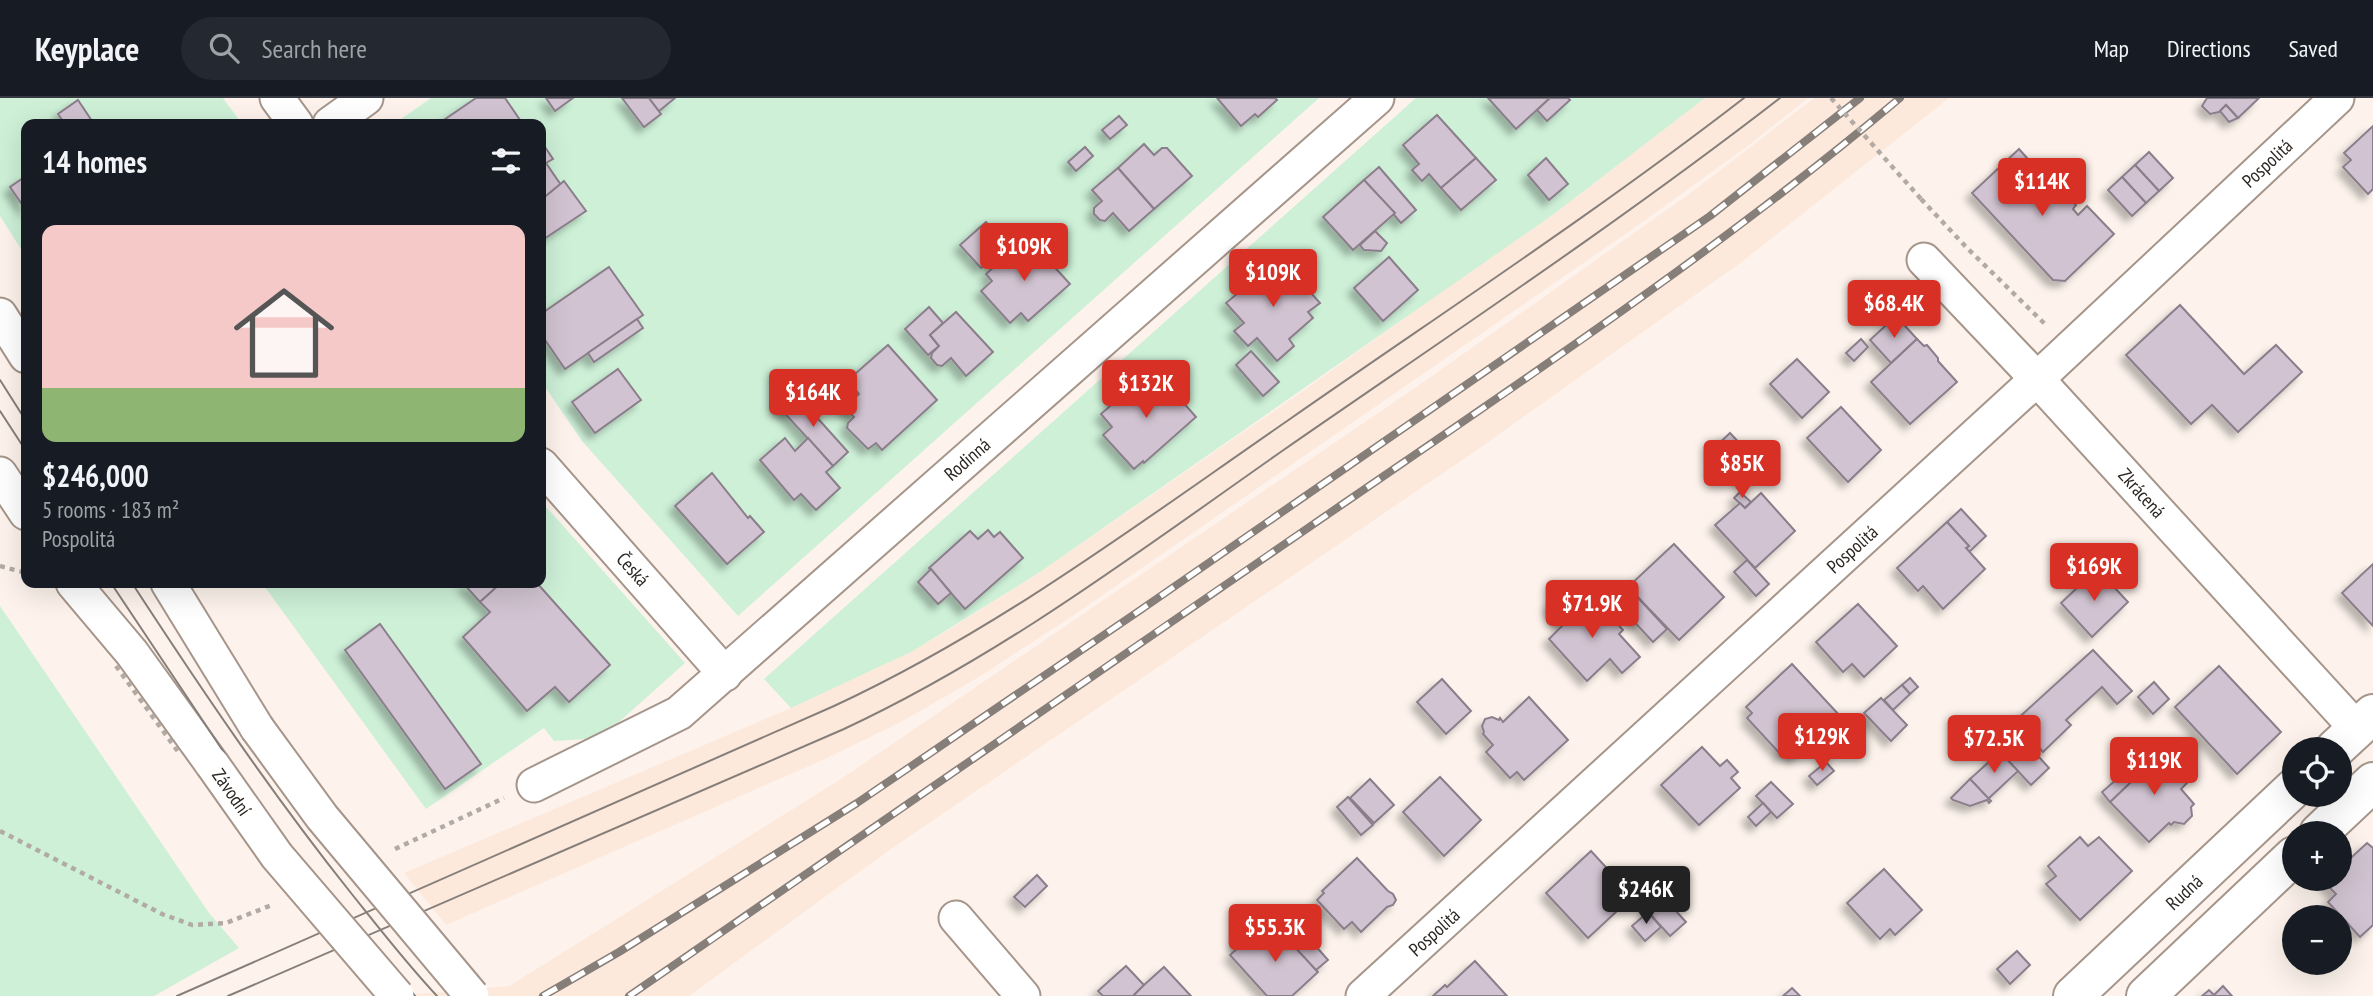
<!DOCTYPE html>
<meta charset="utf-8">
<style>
:root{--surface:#171b24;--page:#242831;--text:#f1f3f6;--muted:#9ea1a6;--line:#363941;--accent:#d93025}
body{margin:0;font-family:"PT Sans Narrow",sans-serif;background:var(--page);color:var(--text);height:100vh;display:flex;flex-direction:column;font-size:26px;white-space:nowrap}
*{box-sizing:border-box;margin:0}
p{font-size:23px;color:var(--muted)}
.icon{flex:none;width:38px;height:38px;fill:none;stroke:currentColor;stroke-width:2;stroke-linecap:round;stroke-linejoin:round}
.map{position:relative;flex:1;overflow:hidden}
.panel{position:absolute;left:21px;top:21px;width:525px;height:469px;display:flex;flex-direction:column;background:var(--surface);border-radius:14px;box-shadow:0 7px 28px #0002}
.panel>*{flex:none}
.buttons{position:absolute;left:2282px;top:639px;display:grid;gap:14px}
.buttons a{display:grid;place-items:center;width:70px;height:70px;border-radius:50%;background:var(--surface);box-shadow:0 7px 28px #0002;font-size:35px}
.price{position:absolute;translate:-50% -60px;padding:0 16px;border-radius:7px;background:var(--accent);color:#fff;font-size:23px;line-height:46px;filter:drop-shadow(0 2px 4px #0008)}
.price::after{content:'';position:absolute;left:50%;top:42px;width:21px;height:16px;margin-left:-10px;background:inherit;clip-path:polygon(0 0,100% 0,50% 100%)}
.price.on{background:#222;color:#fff}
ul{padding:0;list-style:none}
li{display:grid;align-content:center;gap:14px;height:371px;padding:0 21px}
li span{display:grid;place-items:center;height:217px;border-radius:14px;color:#555}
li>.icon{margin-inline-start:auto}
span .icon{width:126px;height:126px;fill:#fffc;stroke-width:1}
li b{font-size:30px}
h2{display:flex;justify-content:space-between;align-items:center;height:84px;padding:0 21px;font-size:30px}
header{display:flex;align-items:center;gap:42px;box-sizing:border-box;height:98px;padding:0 35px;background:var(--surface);border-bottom:2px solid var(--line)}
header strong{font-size:33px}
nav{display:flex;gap:38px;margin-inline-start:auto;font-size:24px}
.search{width:490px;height:63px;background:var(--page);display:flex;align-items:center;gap:18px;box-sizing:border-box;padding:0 24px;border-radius:38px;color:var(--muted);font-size:26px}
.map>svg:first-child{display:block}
.built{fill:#fce9dc}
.green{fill:#cdf0d7}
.building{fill:#d1c3d1;stroke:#8b7e8b;stroke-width:2;filter:url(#shadow)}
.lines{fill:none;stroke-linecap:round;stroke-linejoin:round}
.street-casing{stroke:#a5958a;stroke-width:37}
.highway-casing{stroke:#a5958a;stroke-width:42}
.path{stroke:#b2aaa4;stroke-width:4.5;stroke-dasharray:5 5;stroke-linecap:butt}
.street{stroke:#fff;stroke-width:33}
.highway{stroke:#fff;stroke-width:38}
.tram{stroke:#867e79;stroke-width:2}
.rail-casing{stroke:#867e79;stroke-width:8}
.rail{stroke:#fff;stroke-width:5;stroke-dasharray:16;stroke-linecap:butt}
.street-bridge-casing{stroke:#a5958a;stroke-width:37;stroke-linecap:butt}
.path-bridge{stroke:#b2aaa4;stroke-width:4.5;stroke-dasharray:5 5;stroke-linecap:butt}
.street-bridge{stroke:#fff;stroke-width:33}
.labels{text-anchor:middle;stroke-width:6;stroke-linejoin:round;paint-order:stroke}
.street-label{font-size:19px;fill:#2c2622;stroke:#fff}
</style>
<header>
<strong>Keyplace</strong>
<div class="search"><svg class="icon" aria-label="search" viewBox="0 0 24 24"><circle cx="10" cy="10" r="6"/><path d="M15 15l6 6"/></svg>Search here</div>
<nav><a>Map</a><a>Directions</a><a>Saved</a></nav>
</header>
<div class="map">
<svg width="2373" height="898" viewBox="0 0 2373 898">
<defs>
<filter id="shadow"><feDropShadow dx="-6" dy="6" stdDeviation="3.5" flood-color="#0004"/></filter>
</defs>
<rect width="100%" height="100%" fill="#fdf3ec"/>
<g class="built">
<polygon points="1705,0 1808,0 1749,47 1640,126 1071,519 979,579 901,624 825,661 446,827 404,775 791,610 913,553 950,531 1040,474 1303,293 1434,199 1554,116"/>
<polygon points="1814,0 1949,0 1743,163 1474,354 888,753 689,898 391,898 509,888 841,681 1425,283 1692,94"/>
</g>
<g class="green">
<polygon points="0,0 223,0 242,26 26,26 26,159 0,118"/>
<polygon points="431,0 1319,0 738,518 582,343 541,283 541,26 394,26"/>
<polygon points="1416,0 1705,0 1554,116 1040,474 913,553 791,610 764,581"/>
<polygon points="541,403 685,565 601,640 554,643 544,630 426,711 262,485 541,485"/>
<polygon points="0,508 209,815 239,850 154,898 0,898"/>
</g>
<g class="building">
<polygon points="476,0 505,0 520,22 517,24 519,26 438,26"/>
<polygon points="546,0 573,0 555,13"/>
<polygon points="622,0 649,0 661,16 644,29"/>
<polygon points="649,0 675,0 659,13"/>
<polygon points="1217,0 1275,0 1277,2 1258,19 1255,16 1241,28"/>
<polygon points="1488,0 1550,0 1516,31"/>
<polygon points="1550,0 1568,0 1570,2 1547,23 1537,12"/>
<polygon points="2259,0 2238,20 2226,7 2219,14 2210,16 2202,8 2207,0"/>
<polygon points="78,2 94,26 65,26 58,16"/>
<polygon points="2226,7 2238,20 2229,24 2220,13"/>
<polygon points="1437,17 1476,60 1441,90 1429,76 1422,83 1412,72 1419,66 1403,47"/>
<polygon points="1119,18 1127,27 1110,41 1102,32"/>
<polygon points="2373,28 2373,91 2368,96 2343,69 2351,62 2344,55"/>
<polygon points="541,43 553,61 546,65 561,87 541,102"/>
<polygon points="1144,46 1154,57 1162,50 1167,50 1192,78 1154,111 1118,70"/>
<polygon points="1085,49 1093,58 1076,73 1068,64"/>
<polygon points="2019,51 2059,96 2063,93 2076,107 2073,111 2078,117 2087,108 2114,136 2065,183 2053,182 1972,95"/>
<polygon points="2149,54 2173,80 2159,93 2135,67"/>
<polygon points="1476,60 1496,82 1461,112 1441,90"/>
<polygon points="1546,60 1568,86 1549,102 1528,77"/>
<polygon points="2135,67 2159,93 2146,105 2122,79"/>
<polygon points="1379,69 1416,112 1401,125 1364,82"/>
<polygon points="1118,70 1154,111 1129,133 1113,115 1105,123 1100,122 1094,116 1094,110 1102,103 1092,92"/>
<polygon points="26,78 26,112 10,89"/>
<polygon points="2122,79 2146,105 2132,118 2108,92"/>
<polygon points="1364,82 1395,115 1353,152 1323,119"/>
<polygon points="564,83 586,113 541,143 541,102"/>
<polygon points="986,124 1006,147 981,170 960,147"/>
<polygon points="1375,133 1387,145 1381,153 1364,152 1360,147"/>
<polygon points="1027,139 1070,186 1028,223 1021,215 1010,225 981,193 992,183 986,176"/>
<polygon points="1389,159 1418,192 1383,223 1354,190"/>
<polygon points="1280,160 1320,205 1308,214 1313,220 1289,241 1294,248 1277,263 1257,240 1248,248 1234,233 1244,225 1226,205"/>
<polygon points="609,169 643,217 565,271 541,236 541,216"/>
<polygon points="2180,207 2244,276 2276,247 2302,274 2238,334 2212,307 2191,326 2126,257"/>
<polygon points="929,209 943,225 930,237 939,248 928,257 905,231"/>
<polygon points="956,214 993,254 966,278 951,260 942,268 937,267 931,260 932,255 939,248 930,237"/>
<polygon points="1896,218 1917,241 1891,265 1870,242"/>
<polygon points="637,221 643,230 594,264 588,255"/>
<polygon points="1861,241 1868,249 1854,263 1846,255"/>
<polygon points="1917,241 1924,248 1927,247 1938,260 1938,263 1957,284 1910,326 1871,284"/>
<polygon points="888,247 937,302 882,352 876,345 868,351 847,330 848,325 854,319 844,309 859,296 847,283"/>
<polygon points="1251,253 1279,284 1263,298 1236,267"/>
<polygon points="1797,261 1829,294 1802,320 1770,286"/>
<polygon points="618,271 641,302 595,335 572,304"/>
<polygon points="1158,276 1196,319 1144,365 1143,363 1134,371 1103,337 1112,329 1101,316 1143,279 1148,285"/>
<polygon points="794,294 848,354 833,368 778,308"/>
<polygon points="1841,309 1881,352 1848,384 1807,340"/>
<polygon points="1730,335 1758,365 1742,380 1714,350"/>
<polygon points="785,340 795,353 808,340 833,368 826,374 840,390 816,412 801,396 794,402 760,362"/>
<polygon points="712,375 748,420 750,418 764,434 727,466 675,408"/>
<polygon points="1740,394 1751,404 1745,410 1734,400"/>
<polygon points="1761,395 1795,433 1755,470 1715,427 1740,405 1745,410"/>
<polygon points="1961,411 1986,438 1969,454 1966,450 1969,448 1947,424"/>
<polygon points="1947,424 1969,448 1966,450 1985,471 1943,511 1923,488 1918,493 1897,470"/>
<polygon points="988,432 994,439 1000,434 1023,460 965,511 929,470 970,433 978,441"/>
<polygon points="1674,446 1724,499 1679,542 1628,489"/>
<polygon points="1747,462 1769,486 1756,498 1734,474"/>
<polygon points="2373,466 2373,528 2342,495"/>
<polygon points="931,471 951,495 938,506 918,484"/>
<polygon points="2097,471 2128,504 2092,539 2061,505"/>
<polygon points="463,485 501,485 480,504"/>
<polygon points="501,485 537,485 610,567 569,604 555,589 527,613 463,539 490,514 480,504"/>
<polygon points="1572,488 1581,497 1557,519 1549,508"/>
<polygon points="1628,489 1667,531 1653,544 1614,502"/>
<polygon points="1581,497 1599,518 1605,512 1623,532 1619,536 1640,559 1622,575 1610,561 1587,583 1549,541 1564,526 1557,519"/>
<polygon points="1858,506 1897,548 1864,579 1852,566 1843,574 1816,544"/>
<polygon points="380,526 481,666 445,691 345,552"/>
<polygon points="2093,552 2132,593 2117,606 2102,589 2066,622 2071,627 2043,654 2015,623"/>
<polygon points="1792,566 1840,618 1794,660 1788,654 1783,659 1747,620 1752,615 1746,609"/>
<polygon points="2219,568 2281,634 2237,676 2175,609"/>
<polygon points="1910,580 1918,589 1910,596 1902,587"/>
<polygon points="1442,581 1471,613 1446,636 1417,604"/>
<polygon points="2154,584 2169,601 2153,616 2138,599"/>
<polygon points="1902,587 1910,596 1893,612 1884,602"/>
<polygon points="1529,599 1568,642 1524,682 1517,674 1510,680 1486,654 1493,647 1483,636 1484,634 1482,628 1485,621 1492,619 1499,622 1500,620 1503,624"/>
<polygon points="1881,600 1907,627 1891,643 1864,615"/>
<polygon points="2019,637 2049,670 2031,687 2000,654"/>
<polygon points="1702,649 1720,668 1727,662 1738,674 1731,680 1740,690 1699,727 1661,687"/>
<polygon points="2146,653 2154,663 2162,656 2188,684 2181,691 2194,706 2191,709 2192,718 2184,726 2174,724 2171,727 2169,725 2149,744 2110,704 2134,681 2126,673"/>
<polygon points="2000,654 2018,673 1988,701 1970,681"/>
<polygon points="1826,664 1834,673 1817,687 1809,678"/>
<polygon points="2126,673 2134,681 2110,704 2102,694"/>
<polygon points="1440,679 1481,722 1444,758 1403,714"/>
<polygon points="1370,681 1394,707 1374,725 1350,700"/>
<polygon points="1970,681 1991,703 1989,705 1987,702 1970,708 1953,702 1951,700"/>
<polygon points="1771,684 1793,706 1777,720 1756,698"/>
<polygon points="1348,699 1373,727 1361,737 1337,709"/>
<polygon points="1763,705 1771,714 1756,728 1748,719"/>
<polygon points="2080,739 2088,748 2099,739 2132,773 2080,822 2046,786 2056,778 2048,768"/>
<polygon points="2367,745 2373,750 2373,827 2360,839 2328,804 2336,796 2324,784 2328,780 2340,780 2340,770"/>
<polygon points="1591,753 1627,792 1610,808 1616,814 1588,840 1546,795"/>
<polygon points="1357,760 1388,793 1393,796 1396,802 1393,807 1387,809 1361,834 1352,824 1344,831 1317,802 1324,795 1322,793"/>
<polygon points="1884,771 1922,812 1895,837 1890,831 1880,841 1847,805"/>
<polygon points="1037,777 1047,788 1025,809 1014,799"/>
<polygon points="1664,800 1686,824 1670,838 1648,814"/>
<polygon points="2336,813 2348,826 2340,833 2340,819 2328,819"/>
<polygon points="1648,814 1661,829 1645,843 1632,828"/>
<polygon points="1265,817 1275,826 1253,847 1248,841 1238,850 1234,846"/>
<polygon points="1275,826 1318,874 1292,898 1267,898 1230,857 1248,841 1253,847"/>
<polygon points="1305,836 1328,862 1316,872 1293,847"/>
<polygon points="2017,853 2030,867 2010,886 1997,871"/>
<polygon points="1475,863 1507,898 1433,898 1445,887 1447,889"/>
<polygon points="1126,868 1144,887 1133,898 1103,898 1098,893"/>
<polygon points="1164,869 1191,898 1133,898 1144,887"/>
<polygon points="2223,888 2232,898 2202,898 2209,892 2214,897"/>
<polygon points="1792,890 1800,898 1783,898"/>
</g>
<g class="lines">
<defs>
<g id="street">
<polyline points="277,0 296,26"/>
<polyline points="330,26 366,0"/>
<polyline points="1924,162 2037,281 2357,631"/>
<polyline points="0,217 26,258"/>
<polyline points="541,367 725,576"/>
<polyline points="0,376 26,415"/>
<polyline points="73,485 132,555 212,666"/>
<polyline points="168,485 257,630"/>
<polyline points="534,687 679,615 1377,0"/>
<polyline points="956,820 1023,898"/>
<polyline points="1363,898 2037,281 2337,0"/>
</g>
<g id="highway">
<polyline points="2335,651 2373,616"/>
<polyline points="2319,735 2373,684"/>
<polyline points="2073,898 2294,690"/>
<polyline points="2146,898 2294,758"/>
</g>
</defs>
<use href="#street" class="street-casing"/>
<use href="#highway" class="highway-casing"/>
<g class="path">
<polyline points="1921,101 1968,151 2047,228"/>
<polyline points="0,468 26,475"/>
<polyline points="0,733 162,816 192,827 226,825 272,807"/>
<polyline points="395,751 504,700"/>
</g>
<use href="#street" class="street"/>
<use href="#highway" class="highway"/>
<g class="tram">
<polyline points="0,282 26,323"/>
<polyline points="0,313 26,353"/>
<polyline points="111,485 225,656 290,747 415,898"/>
<path d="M 132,485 C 201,591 272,696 351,795 C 379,830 406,865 437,898"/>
<path d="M 177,898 L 834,608 C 998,532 1142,423 1290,321 C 1442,215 1598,113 1744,0"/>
<path d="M 228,898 L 844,631 C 1003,557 1142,451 1285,351 C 1451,236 1620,124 1780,0"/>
</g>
<defs>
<g id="rail">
<polyline points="543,898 619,854 857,705 1139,513 1710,118 1860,0"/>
<path d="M 629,898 C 855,743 1079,587 1305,432 C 1507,293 1712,158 1900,0"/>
</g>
</defs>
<use href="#rail" class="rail-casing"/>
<use href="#rail" class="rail"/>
<defs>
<g id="street-bridge">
<polyline points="257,630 322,719 472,898"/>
<polyline points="212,666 277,758 397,898"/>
</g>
</defs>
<use href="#street-bridge" class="street-bridge-casing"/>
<g class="path-bridge">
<polyline points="1831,0 1921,101"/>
<polyline points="116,568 179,655"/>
</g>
<use href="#street-bridge" class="street-bridge"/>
</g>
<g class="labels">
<g class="street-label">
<text transform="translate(2267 65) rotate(-43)" y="7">Pospolitá</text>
<text transform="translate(967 361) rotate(-41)" y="7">Rodinná</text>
<text transform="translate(2142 395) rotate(48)" y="7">Zkrácená</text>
<text transform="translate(1852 451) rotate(-42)" y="7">Pospolitá</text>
<text transform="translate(633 471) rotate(48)" y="7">Česká</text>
<text transform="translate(232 694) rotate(55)" y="7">Závodní</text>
<text transform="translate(2184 794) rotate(-43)" y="7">Rudná</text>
<text transform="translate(1434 834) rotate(-42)" y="7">Pospolitá</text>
</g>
</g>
</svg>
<div class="buttons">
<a><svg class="icon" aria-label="locate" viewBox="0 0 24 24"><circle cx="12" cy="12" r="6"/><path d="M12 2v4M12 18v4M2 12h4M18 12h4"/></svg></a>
<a>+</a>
<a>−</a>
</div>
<b class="price" style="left:2042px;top:120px">$114K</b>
<b class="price" style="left:1024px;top:185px">$109K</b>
<b class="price" style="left:1273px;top:211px">$109K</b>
<b class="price" style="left:1894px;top:242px">$68.4K</b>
<b class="price" style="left:1146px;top:322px">$132K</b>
<b class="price" style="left:813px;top:331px">$164K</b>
<b class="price" style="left:1742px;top:402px">$85K</b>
<b class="price" style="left:2094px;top:505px">$169K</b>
<b class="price" style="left:1592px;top:542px">$71.9K</b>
<b class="price" style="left:1822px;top:675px">$129K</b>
<b class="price" style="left:1994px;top:677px">$72.5K</b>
<b class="price" style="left:2154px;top:699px">$119K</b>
<b class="price on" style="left:1646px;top:828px">$246K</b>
<b class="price" style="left:1275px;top:866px">$55.3K</b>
<section class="panel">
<h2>14 homes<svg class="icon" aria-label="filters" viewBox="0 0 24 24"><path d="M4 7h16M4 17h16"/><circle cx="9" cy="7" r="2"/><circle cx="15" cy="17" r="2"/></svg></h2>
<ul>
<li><span style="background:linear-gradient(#f6c9c9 75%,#8fb573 0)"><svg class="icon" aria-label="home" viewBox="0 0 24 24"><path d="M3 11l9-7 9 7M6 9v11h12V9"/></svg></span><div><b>$246,000</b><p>5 rooms · 183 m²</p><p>Pospolitá</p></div></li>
</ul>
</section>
</div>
